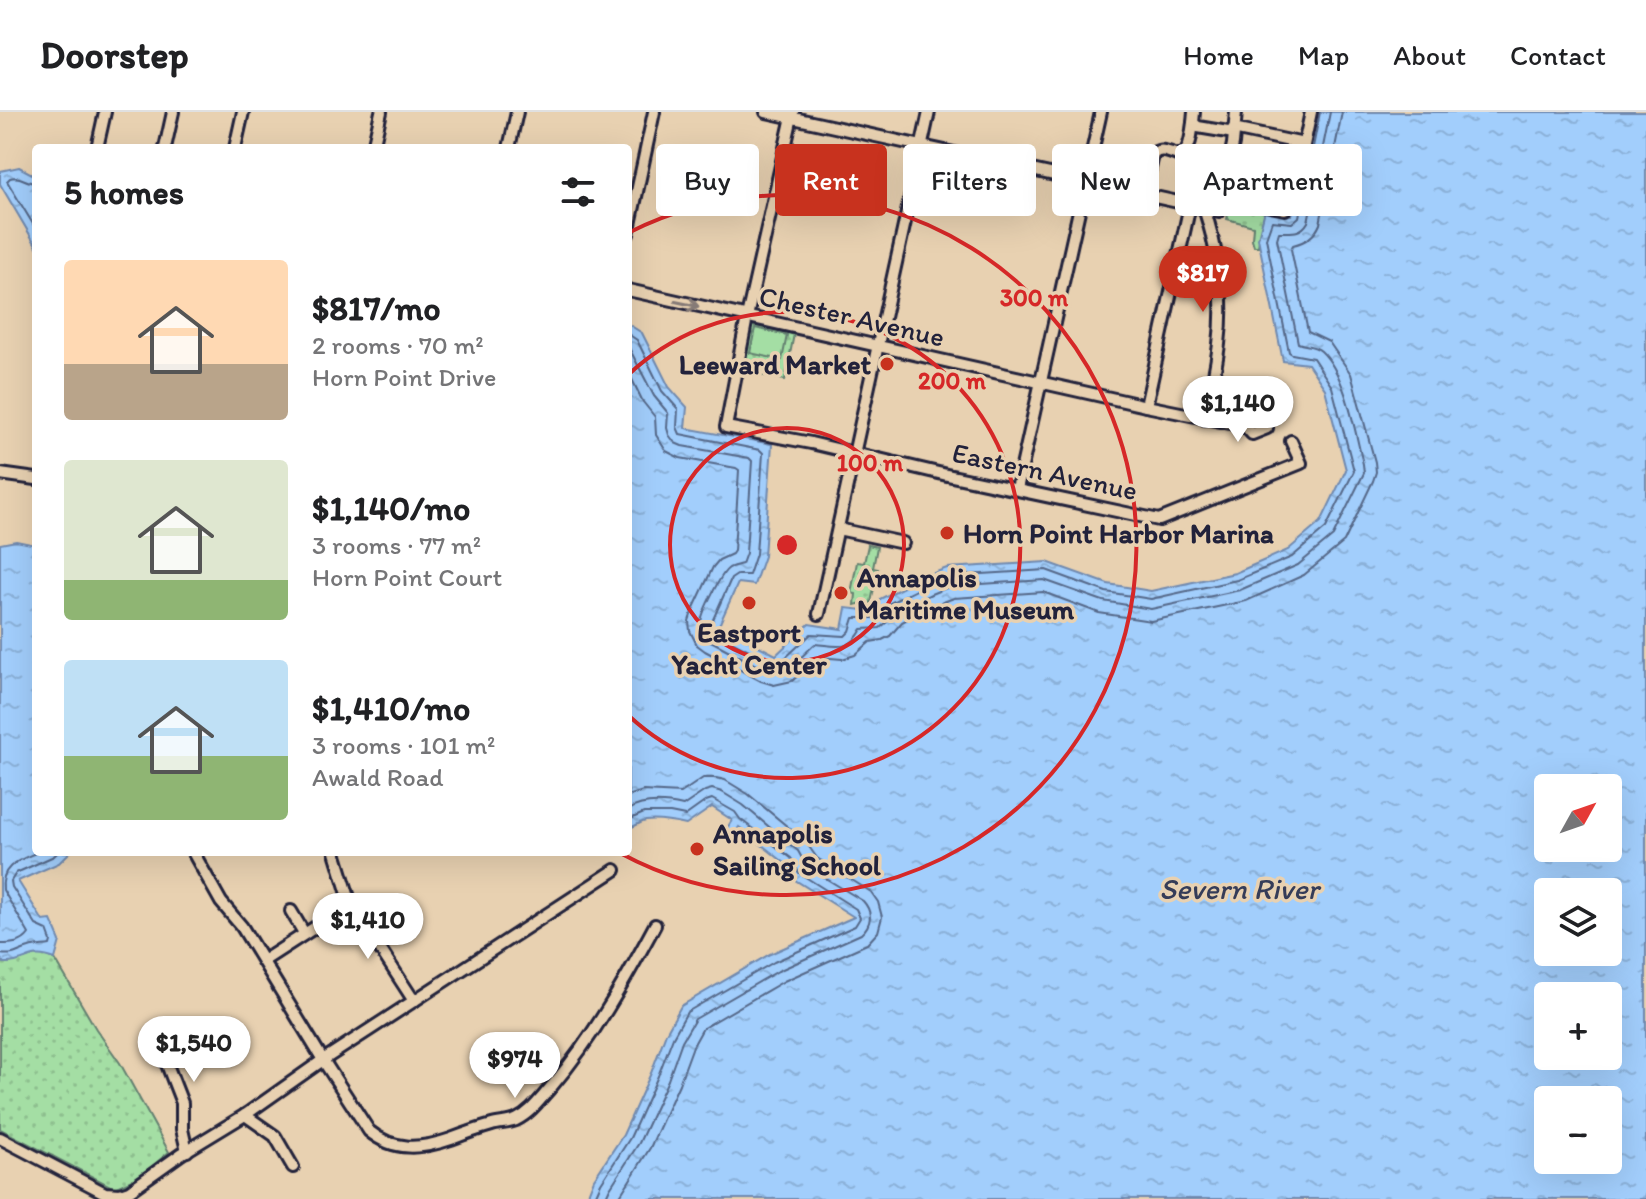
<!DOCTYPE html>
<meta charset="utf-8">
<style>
:root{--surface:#fff;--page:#f6f6f6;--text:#202124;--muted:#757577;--line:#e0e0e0;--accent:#c8321e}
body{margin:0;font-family:Itim,sans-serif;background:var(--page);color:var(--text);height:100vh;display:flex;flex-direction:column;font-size:30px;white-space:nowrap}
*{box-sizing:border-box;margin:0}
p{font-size:26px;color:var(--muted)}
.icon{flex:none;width:44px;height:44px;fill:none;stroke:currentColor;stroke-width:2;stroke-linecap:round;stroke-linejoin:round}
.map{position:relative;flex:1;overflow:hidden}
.sheet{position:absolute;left:32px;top:32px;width:600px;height:712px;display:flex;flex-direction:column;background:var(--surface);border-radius:8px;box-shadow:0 8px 32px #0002}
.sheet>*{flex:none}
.banner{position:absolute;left:656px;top:32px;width:760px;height:72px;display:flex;gap:16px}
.needle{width:52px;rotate:50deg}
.fabs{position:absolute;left:1534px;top:662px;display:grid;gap:16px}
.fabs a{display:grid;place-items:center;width:88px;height:88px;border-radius:8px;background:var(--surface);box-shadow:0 8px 32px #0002;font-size:40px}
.price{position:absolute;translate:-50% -68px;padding:0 18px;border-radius:28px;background:#fff;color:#222;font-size:26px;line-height:52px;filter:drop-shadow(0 2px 4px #0008)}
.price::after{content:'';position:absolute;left:50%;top:48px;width:24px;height:18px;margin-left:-12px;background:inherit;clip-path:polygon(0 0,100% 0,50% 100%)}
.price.on{background:var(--accent);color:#fff}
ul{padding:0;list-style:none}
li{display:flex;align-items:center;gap:24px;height:200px;padding:0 32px}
li span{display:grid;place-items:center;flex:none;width:224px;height:160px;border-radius:8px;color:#555}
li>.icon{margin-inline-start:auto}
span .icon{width:96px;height:96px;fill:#fffc;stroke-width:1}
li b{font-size:34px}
h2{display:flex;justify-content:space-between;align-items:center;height:96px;padding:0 32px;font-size:34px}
.pill{padding:0 28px;border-radius:8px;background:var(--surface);box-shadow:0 8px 32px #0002;font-size:28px;line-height:72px}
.pill.on{background:var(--accent);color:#fff}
header{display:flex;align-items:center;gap:48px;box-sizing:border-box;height:112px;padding:0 40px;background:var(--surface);border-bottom:2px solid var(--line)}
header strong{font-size:38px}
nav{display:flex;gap:44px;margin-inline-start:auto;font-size:28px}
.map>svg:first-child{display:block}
.park{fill:url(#park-dots);stroke:#638070;stroke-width:2}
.pitch{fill:#a4dea4;stroke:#638070;stroke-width:2}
.water{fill:url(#water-ripples);stroke:#6f89af;stroke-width:2;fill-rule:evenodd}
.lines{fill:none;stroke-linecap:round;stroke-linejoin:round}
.shore{stroke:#556788;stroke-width:2}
.minor-casing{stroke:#22223b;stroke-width:16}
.minor{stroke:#e8d1b1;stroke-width:10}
.oneway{stroke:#857a76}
.ring{fill:none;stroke:#d62828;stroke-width:4}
.poi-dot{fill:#c8321e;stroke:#e8d1b1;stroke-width:3}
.labels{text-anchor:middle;stroke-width:7;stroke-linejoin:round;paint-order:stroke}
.street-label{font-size:28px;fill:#22223b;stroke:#e8d1b1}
.poi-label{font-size:28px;font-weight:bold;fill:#22223b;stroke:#e8d1b1;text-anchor:start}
.water-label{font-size:30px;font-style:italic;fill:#353c58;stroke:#e8d1b1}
.centre{fill:#d62828;stroke:#e8d1b1;stroke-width:4}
.ring-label{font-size:24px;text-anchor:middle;font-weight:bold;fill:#d62828;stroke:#e8d1b1;stroke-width:7;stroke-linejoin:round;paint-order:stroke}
</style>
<header>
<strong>Doorstep</strong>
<nav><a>Home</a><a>Map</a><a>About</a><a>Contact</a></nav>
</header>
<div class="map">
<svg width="1646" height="1087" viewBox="0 0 1646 1087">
<defs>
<pattern id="park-dots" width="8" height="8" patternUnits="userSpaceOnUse" patternTransform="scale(2)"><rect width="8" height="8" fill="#a4dea4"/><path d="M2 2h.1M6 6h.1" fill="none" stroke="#8dbe8e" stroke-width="1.8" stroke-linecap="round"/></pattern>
<pattern id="water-ripples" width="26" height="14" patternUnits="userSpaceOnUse" patternTransform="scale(2)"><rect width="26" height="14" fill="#a2cefc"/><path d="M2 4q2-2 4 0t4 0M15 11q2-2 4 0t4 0" fill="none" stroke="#8bb1d9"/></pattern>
</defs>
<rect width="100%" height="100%" fill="#e8d1b1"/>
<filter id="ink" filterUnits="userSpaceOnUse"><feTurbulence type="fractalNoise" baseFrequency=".0125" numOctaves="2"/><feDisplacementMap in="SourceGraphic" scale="16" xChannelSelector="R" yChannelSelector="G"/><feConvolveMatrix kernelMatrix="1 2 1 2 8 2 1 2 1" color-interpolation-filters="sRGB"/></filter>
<g filter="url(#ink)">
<g class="park">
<polygon points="1230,91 1265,98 1258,134 1254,134 1252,127 1253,114 1227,107"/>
<polygon points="752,213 794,222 785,268 742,259"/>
<polygon points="868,433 877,435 873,456 878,457 870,495 862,491 855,493 856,482 851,481 857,450 864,451"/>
<path d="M 43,842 L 55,847 L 96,917 L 120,951 L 169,1040 L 139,1065 L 114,1076 L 0,1017 L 0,846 L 4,851 C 19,851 29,843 43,842 Z"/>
</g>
<polygon class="pitch" points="755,216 787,223 782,248 750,241"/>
<g class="water">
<path d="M 1313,0 L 1646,0 L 1646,1087 L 586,1087 L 594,1067 L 623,1023 L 651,961 L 666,921 L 681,894 L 770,842 L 854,805 L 792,766 L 786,752 L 739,715 L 731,727 L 723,723 L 732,708 L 712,695 L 686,713 C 673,710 659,707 646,709 C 640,710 635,715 628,716 L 628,212 L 642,221 L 669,275 L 687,295 L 685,316 L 772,332 L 764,444 L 754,473 L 738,471 L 719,513 L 776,543 L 809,512 L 842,517 L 846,496 L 873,499 L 876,489 L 923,465 L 947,456 L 1047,450 L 1108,472 L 1151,479 L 1235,461 L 1288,438 L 1321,410 L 1346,358 L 1325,277 L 1308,252 L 1283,249 L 1258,126 L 1265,98 L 1292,103 ZM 1548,676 L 1608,676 L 1608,736 L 1548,736 ZM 1548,780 L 1608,780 L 1608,840 L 1548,840 ZM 1548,884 L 1608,884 L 1608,944 L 1548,944 ZM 1548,988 L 1608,988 L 1608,1048 L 1548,1048 Z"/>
<polygon points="19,55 36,64 36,133 0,72 0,59"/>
<path d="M 16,429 L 36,433 L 36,740 L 70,740 L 59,751 L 18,769 L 43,809 L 51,808 L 60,829 L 55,847 C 28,837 28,852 4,851 L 0,846 L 0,432 Z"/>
</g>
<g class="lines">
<g class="shore">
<path d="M 36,71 C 25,71 22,63 10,66 L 7,69 L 36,117"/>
<polyline points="628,222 637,228 662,279 678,297 677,315 680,322 760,338 763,341 756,442 749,463 737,463 731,467 711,512 716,521 772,550 782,549 811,522 845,524 850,519 854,506 876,506 880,503 884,494 926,473 949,464 1046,458 1106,480 1151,487 1237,468 1292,445 1326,416 1354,359 1332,275 1313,246 1292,242 1289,240 1266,126 1272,109 1292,111 1299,105 1320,0"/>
<path d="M 628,234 L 654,284 L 668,301 L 667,316 L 669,323 L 675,331 L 682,334 L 749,346 L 752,349 L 746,441 L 742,452 C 738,453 733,454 729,456 C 721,461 702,500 701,510 C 701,518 704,523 709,528 L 769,560 C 789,563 801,544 815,532 C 838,534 850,540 862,517 L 880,516 L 887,510 L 893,501 L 931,482 L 951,474 L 1044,468 L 1103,489 L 1151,497 L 1240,478 L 1298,453 L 1333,424 L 1364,361 L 1363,352 C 1355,320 1346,262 1321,239 C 1314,233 1305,234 1298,231 L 1277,127 L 1279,120 C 1292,120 1301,122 1308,110 L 1330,0"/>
<path d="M 628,259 L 643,290 L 655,305 L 656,323 L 666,339 L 680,346 L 736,356 L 739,358 L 734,439 L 732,442 L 719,448 L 713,455 L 692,500 L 689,509 L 690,519 L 697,533 L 705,539 L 761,569 L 774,573 L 792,569 L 819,545 L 842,547 L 855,543 L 870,530 L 882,528 L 890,524 L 902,510 L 935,493 L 954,486 L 1043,480 L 1099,501 L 1151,509 L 1246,489 L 1304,463 L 1344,430 L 1373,369 L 1376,360 L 1375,350 L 1351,262 L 1329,230 L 1308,220 L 1291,137 L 1293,133 C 1306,130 1315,124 1320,112 L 1342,0"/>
<path d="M 0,832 C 11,832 22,832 29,822 L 3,778 C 0,753 20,748 38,740"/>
<path d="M 0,842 C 17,844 14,840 29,836 C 35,834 44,834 50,833 L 51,829 L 47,818 L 36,813 L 12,775 L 11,769 L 16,761 L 54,744 L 58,740"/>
<polyline points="594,1087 601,1071 630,1026 658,964 673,925 687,900 774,850 855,814 860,806 856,797 799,761 791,746 740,707 735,700 712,687 706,689 685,704 670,701 644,701 628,708"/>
<path d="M 605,1087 L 610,1076 L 639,1031 L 668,968 L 682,929 L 695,907 L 778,859 L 861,822 C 872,812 873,800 863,789 L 807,755 L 798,739 L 743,693 L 722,680 L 712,677 L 705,679 L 683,694 C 665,690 644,688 628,698"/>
<polyline points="618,1087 650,1036 679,972 693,934 703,916 784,869 867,832 878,820 882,805 878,790 871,780 817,746 805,729 748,682 725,668 716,666 703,666 681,681 643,679 628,684"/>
</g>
<defs>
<g id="minor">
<polyline points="766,0 1219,99 1233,32 1236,0"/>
<polyline points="793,0 747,205 726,315 811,331 947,363 1159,408 1301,351 1291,329"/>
<polyline points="1194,0 1193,11 1198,15 1234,21"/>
<polyline points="1233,17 1304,32"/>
<polyline points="97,36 105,0"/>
<polyline points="165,36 173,0"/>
<polyline points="235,36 243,0"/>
<polyline points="373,36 381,0"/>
<polyline points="509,36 517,0"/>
<path d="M 1144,83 L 1153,43 C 1159,34 1171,41 1180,44 C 1191,38 1191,22 1193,11"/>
<polyline points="1222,84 1285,97 1292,90 1311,0"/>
<path d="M 1204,96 C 1218,139 1225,187 1219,232 C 1216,257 1210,282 1205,307"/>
<polyline points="628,122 654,0"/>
<polyline points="628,178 1146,294 1245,314 1252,322 1267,316"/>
<polyline points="1146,294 1190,93"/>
<polyline points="0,362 36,367"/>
<polyline points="1017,377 1101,0"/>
<polyline points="838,417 903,431"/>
<polyline points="819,502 929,0"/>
<path d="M 193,740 L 221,790 L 242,815 L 323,948 L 369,1019 C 394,1040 422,1037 451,1027 C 464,1022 478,1017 492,1013 C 499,1011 508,1011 516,1008 C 531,1001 541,986 552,974 C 593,926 625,869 655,813"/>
<polyline points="335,740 351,792 414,889"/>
<polyline points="291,799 304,821"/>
<polyline points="263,849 351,792"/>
<polyline points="154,919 182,991 182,1017 187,1039"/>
<polyline points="245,1003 275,1024 293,1055"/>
<polyline points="0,1026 105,1081 120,1082 129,1079 181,1042 245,1003 323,948 615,758"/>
</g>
</defs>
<use href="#minor" class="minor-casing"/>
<use href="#minor" class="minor"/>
</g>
<defs><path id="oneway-shaft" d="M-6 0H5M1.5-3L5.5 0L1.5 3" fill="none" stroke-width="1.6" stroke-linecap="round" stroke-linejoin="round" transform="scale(2)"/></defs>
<use class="oneway" href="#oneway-shaft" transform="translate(687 192) rotate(12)"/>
</g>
<g class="ring">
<circle cx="787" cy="433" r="117"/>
<path d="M628 263A233 233 0 1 1 628 603"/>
<path d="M628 121A350 350 0 1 1 620 741"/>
</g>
<g class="poi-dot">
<circle cx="887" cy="252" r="8"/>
<circle cx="947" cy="421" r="8"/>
<circle cx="841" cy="481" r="8"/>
<circle cx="749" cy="491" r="8"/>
<circle cx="697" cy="737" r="8"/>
</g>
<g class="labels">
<g class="street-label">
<text transform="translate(852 204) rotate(13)" y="10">Chester Avenue</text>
<text transform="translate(1045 359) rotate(12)" y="10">Eastern Avenue</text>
</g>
<g class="poi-label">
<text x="871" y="262" text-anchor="end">Leeward Market</text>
<text x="963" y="431">Horn Point Harbor Marina</text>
<text x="857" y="475">Annapolis<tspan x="857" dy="32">Maritime Museum</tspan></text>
<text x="749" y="530" text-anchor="middle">Eastport<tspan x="749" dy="32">Yacht Center</tspan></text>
<text x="713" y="731">Annapolis<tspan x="713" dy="32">Sailing School</tspan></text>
</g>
<g class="water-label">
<text x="1239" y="787">Severn River</text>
</g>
</g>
<circle cx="787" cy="433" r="12" class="centre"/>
<g class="ring-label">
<text x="1034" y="194">300 m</text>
<text x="952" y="277">200 m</text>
<text x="870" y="359">100 m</text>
</g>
</svg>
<div class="fabs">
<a><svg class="needle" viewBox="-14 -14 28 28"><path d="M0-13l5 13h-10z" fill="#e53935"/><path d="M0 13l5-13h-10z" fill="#757577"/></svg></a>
<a><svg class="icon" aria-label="layers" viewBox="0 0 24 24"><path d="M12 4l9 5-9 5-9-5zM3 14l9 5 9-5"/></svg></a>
<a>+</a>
<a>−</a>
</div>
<b class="price on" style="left:1203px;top:202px">$817</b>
<b class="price" style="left:1238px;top:332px">$1,140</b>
<b class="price" style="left:368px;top:849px">$1,410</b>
<b class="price" style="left:194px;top:972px">$1,540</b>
<b class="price" style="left:515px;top:988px">$974</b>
<div class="banner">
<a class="pill">Buy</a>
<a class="pill on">Rent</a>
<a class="pill">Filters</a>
<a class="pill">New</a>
<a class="pill">Apartment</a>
</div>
<section class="sheet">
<h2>5 homes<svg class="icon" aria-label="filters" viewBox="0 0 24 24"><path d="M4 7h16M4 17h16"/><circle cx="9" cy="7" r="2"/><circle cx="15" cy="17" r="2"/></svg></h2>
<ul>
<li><span style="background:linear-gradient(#ffd9b3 65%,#b9a48a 0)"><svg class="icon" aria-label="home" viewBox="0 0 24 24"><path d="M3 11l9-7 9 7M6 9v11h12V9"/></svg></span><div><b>$817/mo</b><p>2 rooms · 70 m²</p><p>Horn Point Drive</p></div></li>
<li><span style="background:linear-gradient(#dfe7d0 75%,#8fb573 0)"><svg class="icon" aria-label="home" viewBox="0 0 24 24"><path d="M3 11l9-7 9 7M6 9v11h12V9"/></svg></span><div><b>$1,140/mo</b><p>3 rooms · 77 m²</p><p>Horn Point Court</p></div></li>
<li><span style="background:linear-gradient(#bfe0f5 60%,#8fb573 0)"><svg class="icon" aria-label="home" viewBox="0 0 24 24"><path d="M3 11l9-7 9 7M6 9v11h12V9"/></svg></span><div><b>$1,410/mo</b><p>3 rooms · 101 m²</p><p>Awald Road</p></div></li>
</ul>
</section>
</div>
